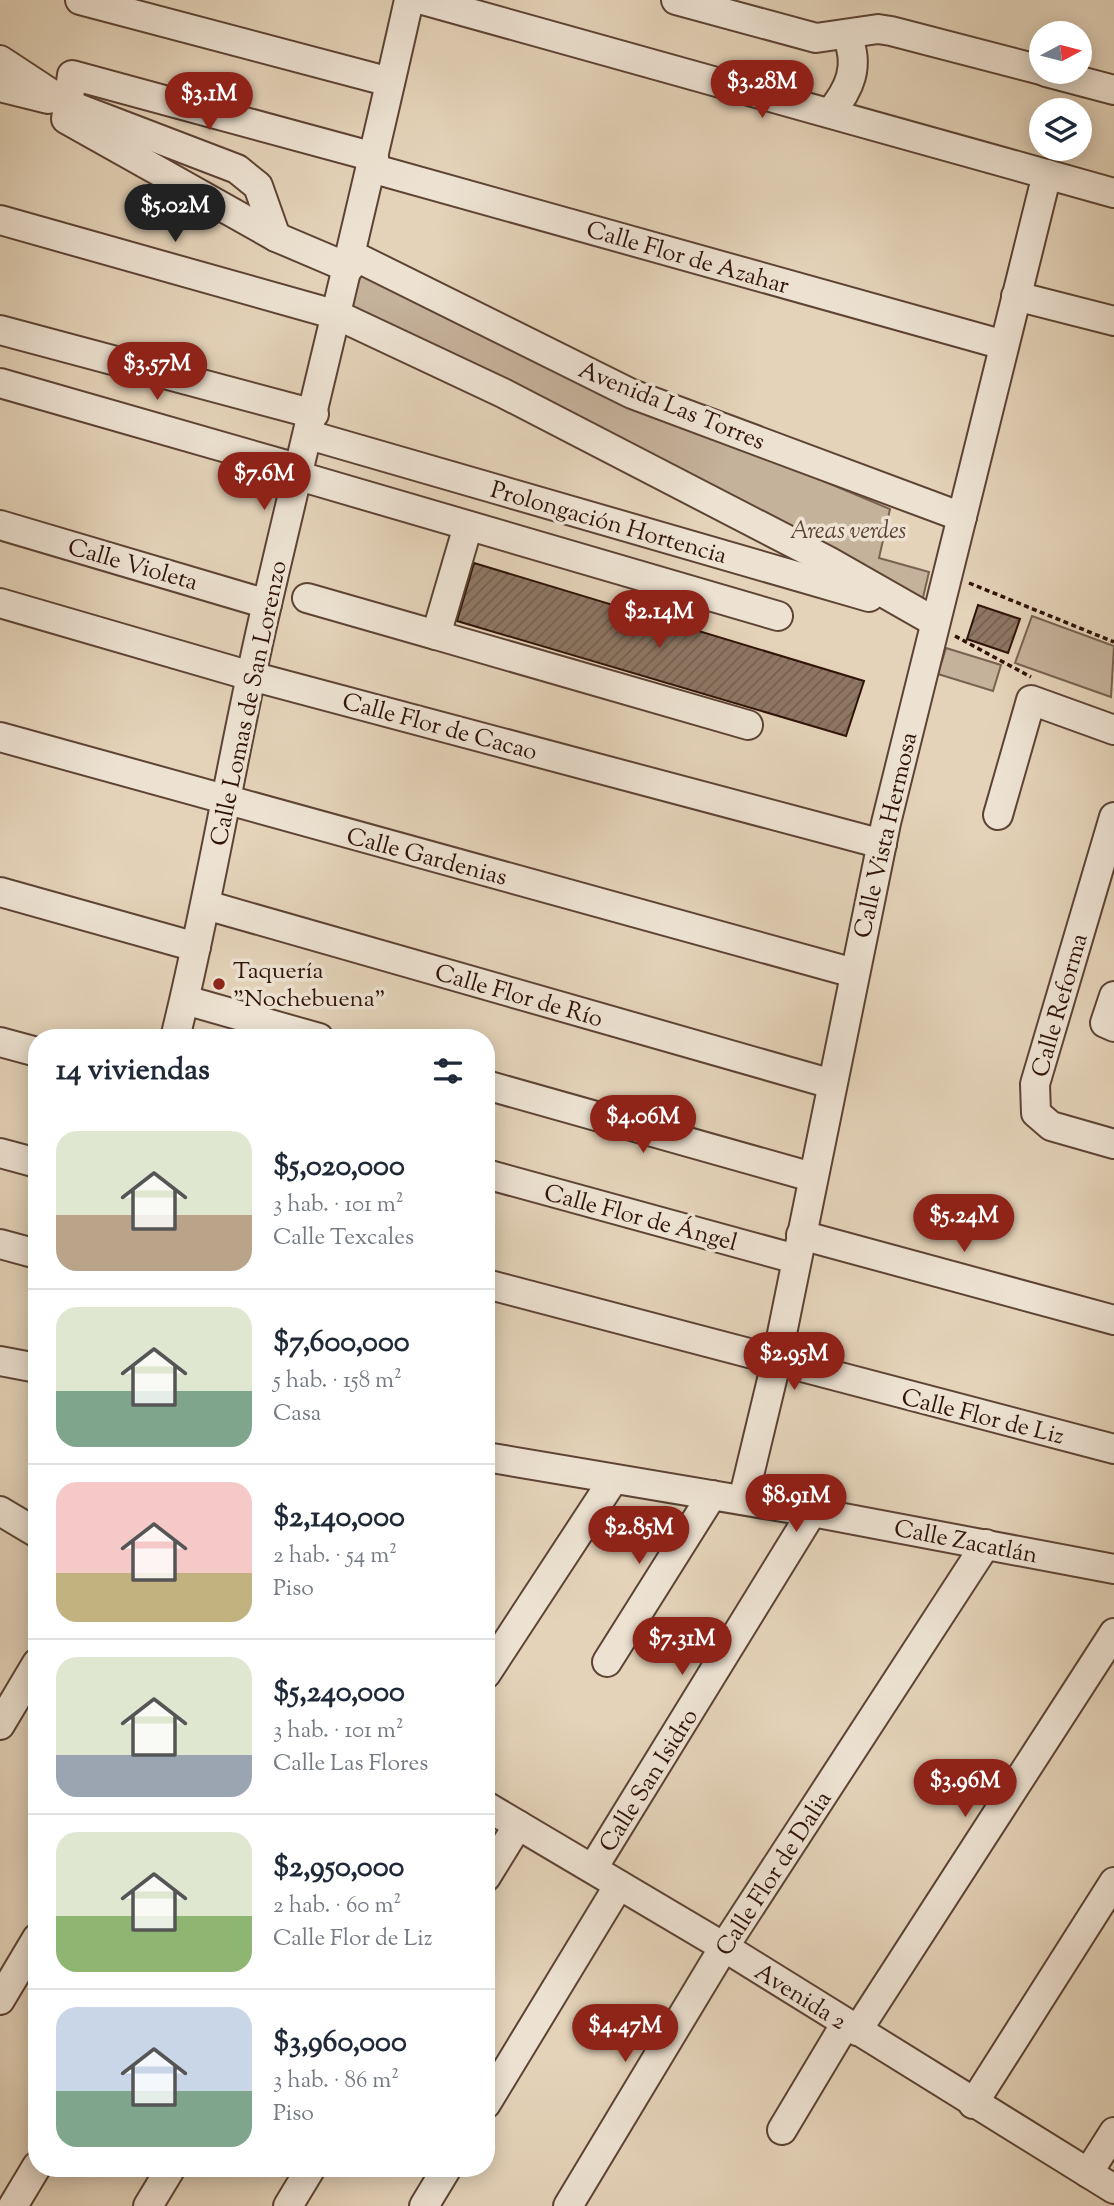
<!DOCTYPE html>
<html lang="es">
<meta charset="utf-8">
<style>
:root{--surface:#fff;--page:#f6f6f7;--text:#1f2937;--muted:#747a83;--line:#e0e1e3;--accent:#8f2418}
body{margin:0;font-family:"Sorts Mill Goudy",serif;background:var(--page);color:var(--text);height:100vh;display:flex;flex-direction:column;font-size:26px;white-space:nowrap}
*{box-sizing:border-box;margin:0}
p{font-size:23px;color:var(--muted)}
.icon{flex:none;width:38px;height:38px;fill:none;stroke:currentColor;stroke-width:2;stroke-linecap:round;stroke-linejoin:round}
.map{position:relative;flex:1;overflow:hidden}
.side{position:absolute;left:28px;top:1029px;width:467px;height:1148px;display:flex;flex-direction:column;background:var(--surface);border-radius:28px;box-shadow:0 4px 18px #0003}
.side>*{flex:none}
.needle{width:46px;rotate:83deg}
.buttons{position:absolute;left:1029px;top:21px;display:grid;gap:14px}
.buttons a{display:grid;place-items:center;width:63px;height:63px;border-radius:50%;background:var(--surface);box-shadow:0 4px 18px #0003;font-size:35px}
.price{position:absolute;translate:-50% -60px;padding:0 16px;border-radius:24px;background:var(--accent);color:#fff;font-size:23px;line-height:46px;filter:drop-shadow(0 2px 4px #0008)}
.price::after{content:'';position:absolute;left:50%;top:42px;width:21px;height:16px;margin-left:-10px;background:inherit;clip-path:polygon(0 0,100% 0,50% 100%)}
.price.active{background:#222;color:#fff}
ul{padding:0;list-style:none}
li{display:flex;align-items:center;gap:21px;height:175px;padding:0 28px}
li+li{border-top:2px solid var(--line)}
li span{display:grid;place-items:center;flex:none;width:196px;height:140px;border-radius:21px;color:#555}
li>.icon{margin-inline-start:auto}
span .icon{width:84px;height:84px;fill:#fffc;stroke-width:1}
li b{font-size:30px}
h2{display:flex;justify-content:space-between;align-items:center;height:84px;padding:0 28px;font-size:30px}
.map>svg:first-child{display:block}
.park{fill:#c5b29b;stroke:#7a6252;stroke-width:2}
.building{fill:url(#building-hatch);stroke:#301308;stroke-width:2}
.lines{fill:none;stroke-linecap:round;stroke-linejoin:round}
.minor-casing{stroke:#5d4334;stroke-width:32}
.path{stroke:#301308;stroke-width:3.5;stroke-dasharray:5 3.5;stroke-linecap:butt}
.minor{stroke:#ede2d2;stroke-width:28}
.poi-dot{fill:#8f2418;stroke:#ede2d2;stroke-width:2.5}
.labels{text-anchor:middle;stroke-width:7;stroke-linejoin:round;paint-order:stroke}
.street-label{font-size:24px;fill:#301308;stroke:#ede2d2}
.park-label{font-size:24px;font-style:italic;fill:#5d4334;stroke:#ede2d2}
.poi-label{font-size:24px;fill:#301308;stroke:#ede2d2;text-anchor:start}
</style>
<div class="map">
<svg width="1114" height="2206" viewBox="0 0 1114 2206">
<defs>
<pattern id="building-hatch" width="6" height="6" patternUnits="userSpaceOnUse" patternTransform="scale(1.75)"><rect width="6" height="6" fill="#8e7764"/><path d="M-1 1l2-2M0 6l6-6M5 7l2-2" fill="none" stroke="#746050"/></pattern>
</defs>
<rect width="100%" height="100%" fill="#e4d3b9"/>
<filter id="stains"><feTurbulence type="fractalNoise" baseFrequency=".00286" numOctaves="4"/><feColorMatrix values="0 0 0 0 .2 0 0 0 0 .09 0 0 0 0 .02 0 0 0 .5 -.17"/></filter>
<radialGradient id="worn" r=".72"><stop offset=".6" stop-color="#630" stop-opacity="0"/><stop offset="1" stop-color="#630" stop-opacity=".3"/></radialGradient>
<g class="park">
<polygon points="352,266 656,411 890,509 879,558 929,572 921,606 340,318"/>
<polygon points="1032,616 1114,646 1111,697 1015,663"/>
<polygon points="946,648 1001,665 993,691 938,674"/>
</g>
<g class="building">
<polygon points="474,563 864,681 846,736 457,621"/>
<polygon points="978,605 1020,619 1008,653 967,639"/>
</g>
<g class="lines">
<defs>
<g id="minor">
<polyline points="80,0 390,82"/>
<polyline points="423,0 1114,193"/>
<polyline points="676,0 816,38 878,29 891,31 1041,70"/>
<polyline points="0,60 67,104 237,169 258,186 276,237"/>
<polyline points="1046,72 1114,90"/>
<polyline points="0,87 48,99"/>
<path d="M 830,113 C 850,89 860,66 847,36"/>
<polyline points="371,168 1004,345"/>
<polyline points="0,220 337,315 503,393 828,561 935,622"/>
<polyline points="352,255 632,394 962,517"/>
<polyline points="349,268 276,237 66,119 72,75 374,157"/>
<polyline points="1016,296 1114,321"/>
<polyline points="0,330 314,414"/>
<polyline points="0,383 300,469"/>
<polyline points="309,435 869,597"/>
<polyline points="299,476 778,616"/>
<polyline points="0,525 267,604"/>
<polyline points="468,526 436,635 748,725"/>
<polyline points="307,598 436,635"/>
<polyline points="0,603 251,676 882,844"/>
<polyline points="0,737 854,973"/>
<polyline points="998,815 1031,700 1114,730"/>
<polyline points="1114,817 1035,1084 1036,1113 1051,1126 1114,1144"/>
<polyline points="0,892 196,947"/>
<polyline points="206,905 832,1084"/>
<polyline points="1114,996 1105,1023 1114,1027"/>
<polyline points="185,1000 319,1038"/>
<path d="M 175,1038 C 211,894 233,748 267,604 C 314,402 364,202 409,0"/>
<polyline points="0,1042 37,1052"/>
<polyline points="486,1085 812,1177"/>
<polyline points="0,1153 37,1163"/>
<polyline points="486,1174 796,1259"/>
<polyline points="801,1235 1114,1320"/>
<polyline points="0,1244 37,1254"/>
<polyline points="486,1284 1114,1449"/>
<polyline points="0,1361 37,1368"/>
<polyline points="486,1457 812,1512 1114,1569"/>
<polyline points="743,1500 776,1363 886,823 1047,174"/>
<polyline points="0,1511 37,1533"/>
<polyline points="607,1662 712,1495"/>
<polyline points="486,1674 613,1480"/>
<polyline points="0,1725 37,1663"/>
<polyline points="486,1806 724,1947 1114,2189"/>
<polyline points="593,1868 812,1512"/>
<polyline points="486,1877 518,1825"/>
<polyline points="0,2000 37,1938"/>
<polyline points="857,2031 1114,1633"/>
<polyline points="486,2104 619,1885"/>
<polyline points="973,2104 1114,1882"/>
<polyline points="782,2130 846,2023"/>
<polyline points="1088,2173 1114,2132"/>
<polyline points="13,2206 37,2166"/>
<polyline points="148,2206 171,2168"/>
<polyline points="288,2206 311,2168"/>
<polyline points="424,2206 447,2168"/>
<polyline points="568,2206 724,1947 986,1544"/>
</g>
</defs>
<use href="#minor" class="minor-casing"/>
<g class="path">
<polyline points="969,583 1114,642"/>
<polyline points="955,636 1031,677"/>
</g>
<use href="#minor" class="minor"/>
</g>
<circle class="poi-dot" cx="219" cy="984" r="7"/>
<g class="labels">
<g class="street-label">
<text transform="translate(688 257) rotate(16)" y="8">Calle Flor de Azahar</text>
<text transform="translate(672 405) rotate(22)" y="8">Avenida Las Torres</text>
<text transform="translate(609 522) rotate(16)" y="8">Prolongación Hortencia</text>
<text transform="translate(133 564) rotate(16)" y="8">Calle Violeta</text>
<text transform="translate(248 703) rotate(-78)" y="8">Calle Lomas de San Lorenzo</text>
<text transform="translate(440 726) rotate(15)" y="8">Calle Flor de Cacao</text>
<text transform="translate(885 835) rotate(-77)" y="8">Calle Vista Hermosa</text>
<text transform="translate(427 856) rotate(15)" y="8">Calle Gardenias</text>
<text transform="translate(519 995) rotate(16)" y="8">Calle Flor de Río</text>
<text transform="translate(1059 1005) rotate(-74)" y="8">Calle Reforma</text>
<text transform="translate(641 1217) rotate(15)" y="8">Calle Flor de Ángel</text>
<text transform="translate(983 1416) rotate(14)" y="8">Calle Flor de Liz</text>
<text transform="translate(966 1541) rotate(11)" y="8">Calle Zacatlán</text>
<text transform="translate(648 1780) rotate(-58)" y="8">Calle San Isidro</text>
<text transform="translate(773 1873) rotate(-57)" y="8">Calle Flor de Dalia</text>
<text transform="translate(801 1996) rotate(32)" y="8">Avenida 2</text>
</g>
<g class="park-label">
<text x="848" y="538">Areas verdes</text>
</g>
<g class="poi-label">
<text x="233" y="978">Taquería<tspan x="233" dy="28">"Nochebuena"</tspan></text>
</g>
</g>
<rect width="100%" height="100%" filter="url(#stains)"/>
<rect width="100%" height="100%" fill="url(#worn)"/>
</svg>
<div class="buttons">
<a><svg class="needle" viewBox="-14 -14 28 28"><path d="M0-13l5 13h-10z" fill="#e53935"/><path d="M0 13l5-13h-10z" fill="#747a83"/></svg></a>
<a><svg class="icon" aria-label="layers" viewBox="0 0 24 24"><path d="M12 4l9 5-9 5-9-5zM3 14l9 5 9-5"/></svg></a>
</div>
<b class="price" style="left:762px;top:120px">$3.28M</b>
<b class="price" style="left:209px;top:132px">$3.1M</b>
<b class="price active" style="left:175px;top:244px">$5.02M</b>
<b class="price" style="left:157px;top:402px">$3.57M</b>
<b class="price" style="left:264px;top:512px">$7.6M</b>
<b class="price" style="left:659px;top:650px">$2.14M</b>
<b class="price" style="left:643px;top:1155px">$4.06M</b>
<b class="price" style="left:964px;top:1254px">$5.24M</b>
<b class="price" style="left:794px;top:1392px">$2.95M</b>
<b class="price" style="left:796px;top:1534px">$8.91M</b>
<b class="price" style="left:639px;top:1566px">$2.85M</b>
<b class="price" style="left:682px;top:1677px">$7.31M</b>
<b class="price" style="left:965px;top:1819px">$3.96M</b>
<b class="price" style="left:625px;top:2064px">$4.47M</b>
<section class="side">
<h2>14 viviendas<svg class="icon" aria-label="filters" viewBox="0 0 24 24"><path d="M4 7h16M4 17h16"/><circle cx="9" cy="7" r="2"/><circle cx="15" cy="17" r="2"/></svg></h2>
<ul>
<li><span style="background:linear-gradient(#dfe7d0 60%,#b9a48a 0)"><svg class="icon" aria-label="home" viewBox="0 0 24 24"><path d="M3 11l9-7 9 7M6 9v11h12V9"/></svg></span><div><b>$5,020,000</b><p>3 hab. · 101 m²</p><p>Calle Texcales</p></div></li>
<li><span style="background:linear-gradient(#dfe7d0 60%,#7fa58c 0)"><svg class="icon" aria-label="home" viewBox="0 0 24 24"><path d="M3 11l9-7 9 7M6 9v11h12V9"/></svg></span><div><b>$7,600,000</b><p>5 hab. · 158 m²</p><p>Casa</p></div></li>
<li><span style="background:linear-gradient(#f6c9c9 65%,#c2b280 0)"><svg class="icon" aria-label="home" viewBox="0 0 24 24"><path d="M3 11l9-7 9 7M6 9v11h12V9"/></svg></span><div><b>$2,140,000</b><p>2 hab. · 54 m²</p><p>Piso</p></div></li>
<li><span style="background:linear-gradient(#dfe7d0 70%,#9aa5b1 0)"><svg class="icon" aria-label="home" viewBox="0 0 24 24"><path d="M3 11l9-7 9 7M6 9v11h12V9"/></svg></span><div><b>$5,240,000</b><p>3 hab. · 101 m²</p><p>Calle Las Flores</p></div></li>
<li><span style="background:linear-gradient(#dfe7d0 60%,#8fb573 0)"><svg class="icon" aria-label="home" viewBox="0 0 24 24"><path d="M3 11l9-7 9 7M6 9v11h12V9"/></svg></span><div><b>$2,950,000</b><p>2 hab. · 60 m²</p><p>Calle Flor de Liz</p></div></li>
<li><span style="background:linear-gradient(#c9d6e8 60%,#7fa58c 0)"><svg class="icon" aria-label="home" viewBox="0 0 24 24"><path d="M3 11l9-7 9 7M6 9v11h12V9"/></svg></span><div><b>$3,960,000</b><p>3 hab. · 86 m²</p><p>Piso</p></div></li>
</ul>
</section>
</div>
